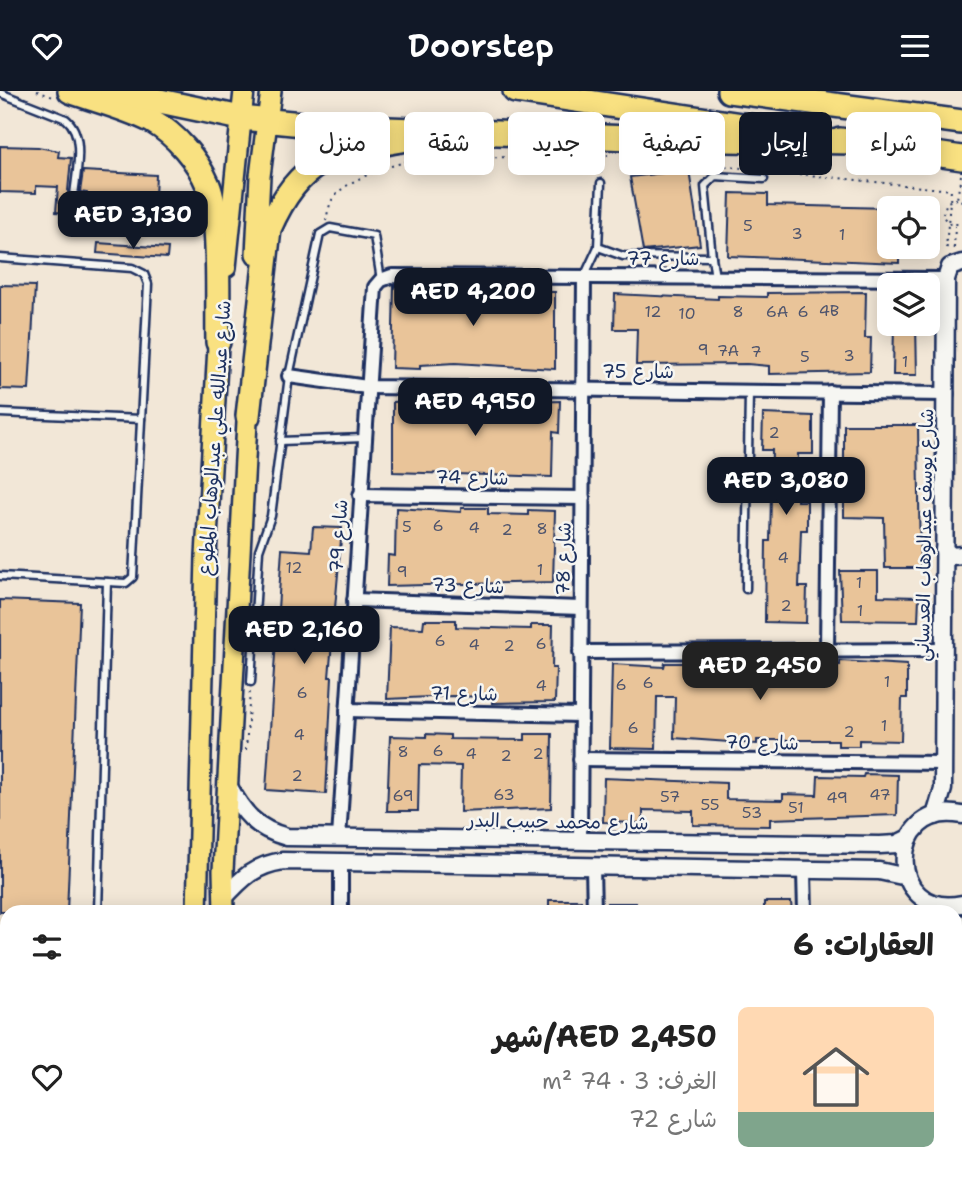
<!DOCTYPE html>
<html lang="ar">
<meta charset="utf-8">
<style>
:root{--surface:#fff;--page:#f2f2f2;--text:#222;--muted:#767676;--accent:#111827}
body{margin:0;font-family:"Shantell Sans","Playpen Sans Arabic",sans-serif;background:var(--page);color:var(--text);direction:rtl;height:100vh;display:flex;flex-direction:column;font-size:26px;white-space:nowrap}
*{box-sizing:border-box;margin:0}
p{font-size:23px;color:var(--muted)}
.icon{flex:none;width:38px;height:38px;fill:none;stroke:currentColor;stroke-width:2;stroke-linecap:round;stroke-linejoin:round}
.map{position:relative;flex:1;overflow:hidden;direction:ltr}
.panel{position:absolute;left:0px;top:814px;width:962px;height:275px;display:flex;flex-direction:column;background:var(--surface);border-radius:21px 21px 0 0;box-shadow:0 4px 18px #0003;direction:rtl}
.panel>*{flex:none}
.banner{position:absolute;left:21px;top:21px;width:920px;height:63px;direction:rtl;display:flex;gap:14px}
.fabs{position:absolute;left:877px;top:105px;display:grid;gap:14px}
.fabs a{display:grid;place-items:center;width:63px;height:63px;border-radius:10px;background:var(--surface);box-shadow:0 4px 18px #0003;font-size:35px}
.price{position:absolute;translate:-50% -60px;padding:0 16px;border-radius:14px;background:var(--accent);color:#fff;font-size:23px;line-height:46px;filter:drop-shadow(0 2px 4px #0008)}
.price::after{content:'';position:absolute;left:50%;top:42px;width:21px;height:16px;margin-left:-10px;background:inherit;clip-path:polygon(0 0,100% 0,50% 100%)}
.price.on{background:#222;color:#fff}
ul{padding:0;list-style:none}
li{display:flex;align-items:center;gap:21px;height:175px;padding:0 28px}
li span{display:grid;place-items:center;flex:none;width:196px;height:140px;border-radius:10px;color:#555}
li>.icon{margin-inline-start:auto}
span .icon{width:84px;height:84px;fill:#fffc;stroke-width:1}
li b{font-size:30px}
h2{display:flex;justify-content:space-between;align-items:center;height:84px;padding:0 28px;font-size:30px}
.chip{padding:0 24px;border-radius:10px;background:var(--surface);box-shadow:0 4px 18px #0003;font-size:24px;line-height:63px}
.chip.on{background:var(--accent);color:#fff}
header{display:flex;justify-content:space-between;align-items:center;height:91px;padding:0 28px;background:var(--accent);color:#fff;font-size:32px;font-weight:600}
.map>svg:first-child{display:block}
.building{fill:#e9c499;stroke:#1b2f5e;stroke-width:2}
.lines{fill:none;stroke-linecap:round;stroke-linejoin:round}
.service-casing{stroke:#1b2f5e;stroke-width:11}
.minor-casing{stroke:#1b2f5e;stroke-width:18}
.tertiary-casing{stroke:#1b2f5e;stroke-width:21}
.primary-casing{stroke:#1b2f5e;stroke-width:24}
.motorway-casing{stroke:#1b2f5e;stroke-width:28}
.path{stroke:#1b2f5e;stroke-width:2;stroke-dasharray:2 5;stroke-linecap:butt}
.service{stroke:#f6f6f2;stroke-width:6}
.minor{stroke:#f6f6f2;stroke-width:12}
.tertiary{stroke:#f6f6f2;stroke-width:16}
.primary{stroke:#f9e181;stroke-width:19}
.motorway{stroke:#f9e181;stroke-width:23}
.path-bridge{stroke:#1b2f5e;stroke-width:2;stroke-dasharray:2 5;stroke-linecap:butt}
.labels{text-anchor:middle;stroke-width:5;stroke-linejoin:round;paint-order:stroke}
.number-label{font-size:16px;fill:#4e546d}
.street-label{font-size:19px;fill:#1b2f5e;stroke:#f6f6f2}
</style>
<header><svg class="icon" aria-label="menu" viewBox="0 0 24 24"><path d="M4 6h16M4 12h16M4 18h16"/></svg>Doorstep<svg class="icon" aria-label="heart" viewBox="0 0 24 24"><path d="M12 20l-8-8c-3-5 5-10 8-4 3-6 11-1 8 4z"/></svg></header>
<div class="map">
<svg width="962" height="1088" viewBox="0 0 962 1088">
<rect width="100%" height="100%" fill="#f2e7d7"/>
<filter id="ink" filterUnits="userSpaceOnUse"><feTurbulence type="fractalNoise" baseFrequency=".0143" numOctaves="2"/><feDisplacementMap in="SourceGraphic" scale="14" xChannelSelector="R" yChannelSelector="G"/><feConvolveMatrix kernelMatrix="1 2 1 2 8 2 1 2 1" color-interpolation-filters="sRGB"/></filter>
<g filter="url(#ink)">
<g class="building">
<polygon points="0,55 38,56 59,60 58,66 71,67 66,122 56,121 58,96 36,95 36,102 0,101"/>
<polygon points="689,79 700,154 643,160 630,86"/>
<polygon points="83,80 156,84 155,106 148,105 147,120 86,117 87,102 80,101"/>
<polygon points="730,102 768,103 768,114 889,117 889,156 899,156 899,172 728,165"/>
<polygon points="98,152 168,157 167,167 97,162"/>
<polygon points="0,194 35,195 29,299 0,298"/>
<polygon points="394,195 424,196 424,200 555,201 555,278 455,272 420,274 420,278 392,277"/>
<polygon points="866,201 865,247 871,247 870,281 769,283 769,275 747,273 636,274 637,238 614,238 615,203 718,208 718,205 767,206 767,202"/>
<polygon points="894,233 916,233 917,284 893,284"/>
<polygon points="426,309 498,312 560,310 559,342 553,341 552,386 393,381 393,311"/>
<polygon points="763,323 813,325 813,363 798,363 797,410 807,410 807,439 801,439 799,496 807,496 806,532 765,531 766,450 770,450 772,359 762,359"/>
<polygon points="844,334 918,334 920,477 885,477 884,427 844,426"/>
<polygon points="396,417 461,421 461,417 488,417 488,423 528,424 528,419 555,420 553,491 387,495 388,464 395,465"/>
<polygon points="313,436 342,437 329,586 332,586 326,703 266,699 282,458 311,460"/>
<polygon points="840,480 878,480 878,505 919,506 918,530 842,529"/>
<polygon points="0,509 80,512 67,821 0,821"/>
<polygon points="424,529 456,529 456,536 531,538 531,534 553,534 552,577 556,577 555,611 492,612 492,606 452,605 387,608 390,536 423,537"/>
<polygon points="692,569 810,569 810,574 840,574 840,570 907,574 907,607 902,607 901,650 859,649 859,655 838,655 838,649 757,649 757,653 674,647 675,606 657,606 656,658 610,657 612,573 664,576 665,572 692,572"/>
<polygon points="426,643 450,644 450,648 525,649 525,643 552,643 551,717 460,721 461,675 419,674 418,720 387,720 390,645 426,646"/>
<polygon points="864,683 898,684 897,724 770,728 770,735 693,734 693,720 643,719 643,732 603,731 604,687 726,692 726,708 783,709 783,703 817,704 818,685 863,686"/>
<rect x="549" y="809" width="32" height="12"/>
<polygon points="764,811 791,811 792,821 764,821"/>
<rect x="607" y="812" width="29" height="9"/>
</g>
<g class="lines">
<defs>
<g id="service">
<path d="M 0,2 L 66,28 C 86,44 76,82 74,105"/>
<polyline points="598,156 623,165 712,166 705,95 715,85 764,88"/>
<polyline points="712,166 715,187"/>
<polyline points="0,167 132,177 144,183 148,193 133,486 126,492 0,485"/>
<polyline points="584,186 598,156 601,92"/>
<polyline points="0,322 141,328"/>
<polyline points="280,350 364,347"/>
<polyline points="746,498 749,300"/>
<polyline points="251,591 259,459 271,425 289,285 320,143 330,137 374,145 381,189"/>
<polyline points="98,821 107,491"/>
<polyline points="0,880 7,880"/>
<polyline points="0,911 7,911"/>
</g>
<g id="minor">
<polyline points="289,285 367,296 947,303"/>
<polyline points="360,404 583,407"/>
<polyline points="354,509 581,517"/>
<polyline points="827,559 830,301"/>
<polyline points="580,561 944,559"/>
<polyline points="347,619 580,624"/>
<polyline points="580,668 943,672"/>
<polyline points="339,747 375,196 381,189 392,185 946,188"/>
<polyline points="580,751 584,186"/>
<polyline points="341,770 341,821"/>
<polyline points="593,776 594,821"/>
<polyline points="804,781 805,821"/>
<polyline points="345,1082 345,1088"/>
<polyline points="600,1082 600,1088"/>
<polyline points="811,1082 811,1088"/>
</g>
<g id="tertiary">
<polyline points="944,459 952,465 962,464"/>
<path d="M 228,694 C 243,722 256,738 287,746 L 880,754 L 897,753 L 909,747"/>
<path d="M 962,724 C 886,709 885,829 962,813"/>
<polyline points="935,725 943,698 946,188 950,176 962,172"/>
<path d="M 223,808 C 242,787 255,774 283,770 L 879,780 L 907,786"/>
<polyline points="956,831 962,833"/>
<polyline points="947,1082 947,1088"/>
</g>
<g id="primary">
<polyline points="256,163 260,85 271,0"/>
<polyline points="226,176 244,0"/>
<polyline points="197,821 206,465 219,238"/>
<polyline points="224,821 223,780 248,312"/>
<polyline points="196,1082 196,1088"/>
<polyline points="229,1082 229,1088"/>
</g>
<g id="motorway">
<path d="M 70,0 C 97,10 127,17 152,30 C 176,44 197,68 208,94 C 221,125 217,214 218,251"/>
<polyline points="112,0 241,27 333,36 659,48 854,51"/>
<polyline points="515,0 775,39"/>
<polyline points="729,0 962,31"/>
<polyline points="840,49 962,67"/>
<path d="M 248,325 L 269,138 C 301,65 335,61 407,48"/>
</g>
</defs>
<use href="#service" class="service-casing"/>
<use href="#minor" class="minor-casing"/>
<use href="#tertiary" class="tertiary-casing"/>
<use href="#primary" class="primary-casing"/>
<use href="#motorway" class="motorway-casing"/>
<g class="path">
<polyline points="37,0 53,6"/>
<polyline points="628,65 741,77"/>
<polyline points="600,66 601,84"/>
<polyline points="771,80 951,99 946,156 954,157"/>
<polyline points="961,84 957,108 962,110"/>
<path d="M 326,130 C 327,124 329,115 332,109 C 344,88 395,73 417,68 L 608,64"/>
<polyline points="954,157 955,135"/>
<polyline points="246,659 250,599"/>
</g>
<use href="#service" class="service"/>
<use href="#minor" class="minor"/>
<use href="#tertiary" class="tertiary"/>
<use href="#primary" class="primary"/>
<use href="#motorway" class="motorway"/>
<polyline class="path-bridge" points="957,108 947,111 942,125 950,133 962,133"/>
</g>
</g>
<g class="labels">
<g class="number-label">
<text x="748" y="140">5</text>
<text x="797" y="148">3</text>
<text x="842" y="149">1</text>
<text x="829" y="225">4B</text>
<text x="653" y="226">12</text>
<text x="738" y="226">8</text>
<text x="777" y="226">6A</text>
<text x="803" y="226">6</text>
<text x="687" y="228">10</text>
<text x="703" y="264">9</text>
<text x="728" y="265">7A</text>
<text x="756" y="266">7</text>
<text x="849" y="270">3</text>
<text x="805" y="271">5</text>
<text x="905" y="276">1</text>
<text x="774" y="347">2</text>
<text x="438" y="440">6</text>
<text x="407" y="441">5</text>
<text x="474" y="442">4</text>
<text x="542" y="443">8</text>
<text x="507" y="444">2</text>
<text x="783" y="472">4</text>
<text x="294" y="482">12</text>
<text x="540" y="484">1</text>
<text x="402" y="486">9</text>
<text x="859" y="497">1</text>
<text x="786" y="520">2</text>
<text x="860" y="525">1</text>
<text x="440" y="555">6</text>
<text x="541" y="558">6</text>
<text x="474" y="559">4</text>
<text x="509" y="560">2</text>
<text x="887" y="596">1</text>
<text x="648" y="597">6</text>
<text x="621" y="599">6</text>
<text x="541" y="600">4</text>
<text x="302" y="607">6</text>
<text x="884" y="640">1</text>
<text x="633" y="642">6</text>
<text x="849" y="646">2</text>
<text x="299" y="649">4</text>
<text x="438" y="665">6</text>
<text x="403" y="666">8</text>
<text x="471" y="668">4</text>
<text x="538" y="668">2</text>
<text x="506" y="670">2</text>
<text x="297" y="690">2</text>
<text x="504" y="709">63</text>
<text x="880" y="709">47</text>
<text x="403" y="710">69</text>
<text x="670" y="711">57</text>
<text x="837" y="712">49</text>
<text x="710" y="719">55</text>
<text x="796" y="722">51</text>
<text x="752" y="727">53</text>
</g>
<g class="street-label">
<text x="663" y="174">شارع 77</text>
<text x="638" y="287">شارع 75</text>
<text transform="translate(214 347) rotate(-86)" y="7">شارع عبدالله علي عبدالوهاب المطوع</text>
<text transform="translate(472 386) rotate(1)" y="7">شارع 74</text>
<text transform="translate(924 444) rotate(-89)" y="7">شارع يوسف عبدالوهاب العدساني</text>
<text transform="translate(338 445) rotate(-86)" y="7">شارع 79</text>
<text transform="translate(563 468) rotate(-89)" y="7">شارع 78</text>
<text transform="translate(468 494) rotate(2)" y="7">شارع 73</text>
<text transform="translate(464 602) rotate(1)" y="7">شارع 71</text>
<text transform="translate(762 651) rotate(1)" y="7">شارع 70</text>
<text transform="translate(558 730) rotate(1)" y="7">شارع محمد حبيب البدر</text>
</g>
</g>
</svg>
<div class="fabs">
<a><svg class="icon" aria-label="locate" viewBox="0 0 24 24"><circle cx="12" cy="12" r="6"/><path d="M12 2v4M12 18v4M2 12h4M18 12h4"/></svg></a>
<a><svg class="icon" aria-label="layers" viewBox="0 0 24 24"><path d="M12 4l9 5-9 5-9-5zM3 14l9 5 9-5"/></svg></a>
</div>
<b class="price" style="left:133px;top:160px">AED 3,130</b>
<b class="price" style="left:473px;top:237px">AED 4,200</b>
<b class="price" style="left:475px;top:347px">AED 4,950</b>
<b class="price" style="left:786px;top:426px">AED 3,080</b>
<b class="price" style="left:304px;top:575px">AED 2,160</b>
<b class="price on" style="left:760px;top:611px">AED 2,450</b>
<div class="banner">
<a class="chip">شراء</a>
<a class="chip on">إيجار</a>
<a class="chip">تصفية</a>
<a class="chip">جديد</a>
<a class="chip">شقة</a>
<a class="chip">منزل</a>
</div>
<section class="panel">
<h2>العقارات: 6<svg class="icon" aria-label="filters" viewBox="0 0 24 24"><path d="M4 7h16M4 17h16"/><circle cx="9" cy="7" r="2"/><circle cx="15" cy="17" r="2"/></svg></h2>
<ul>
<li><span style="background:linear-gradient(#ffd9b3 75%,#7fa58c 0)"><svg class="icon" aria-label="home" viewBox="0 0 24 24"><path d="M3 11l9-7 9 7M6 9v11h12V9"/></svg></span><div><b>AED 2,450/شهر</b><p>الغرف: 3 · 74 m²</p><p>شارع 72</p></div><svg class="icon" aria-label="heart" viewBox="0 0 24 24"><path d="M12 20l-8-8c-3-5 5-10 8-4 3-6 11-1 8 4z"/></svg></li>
</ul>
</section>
</div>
